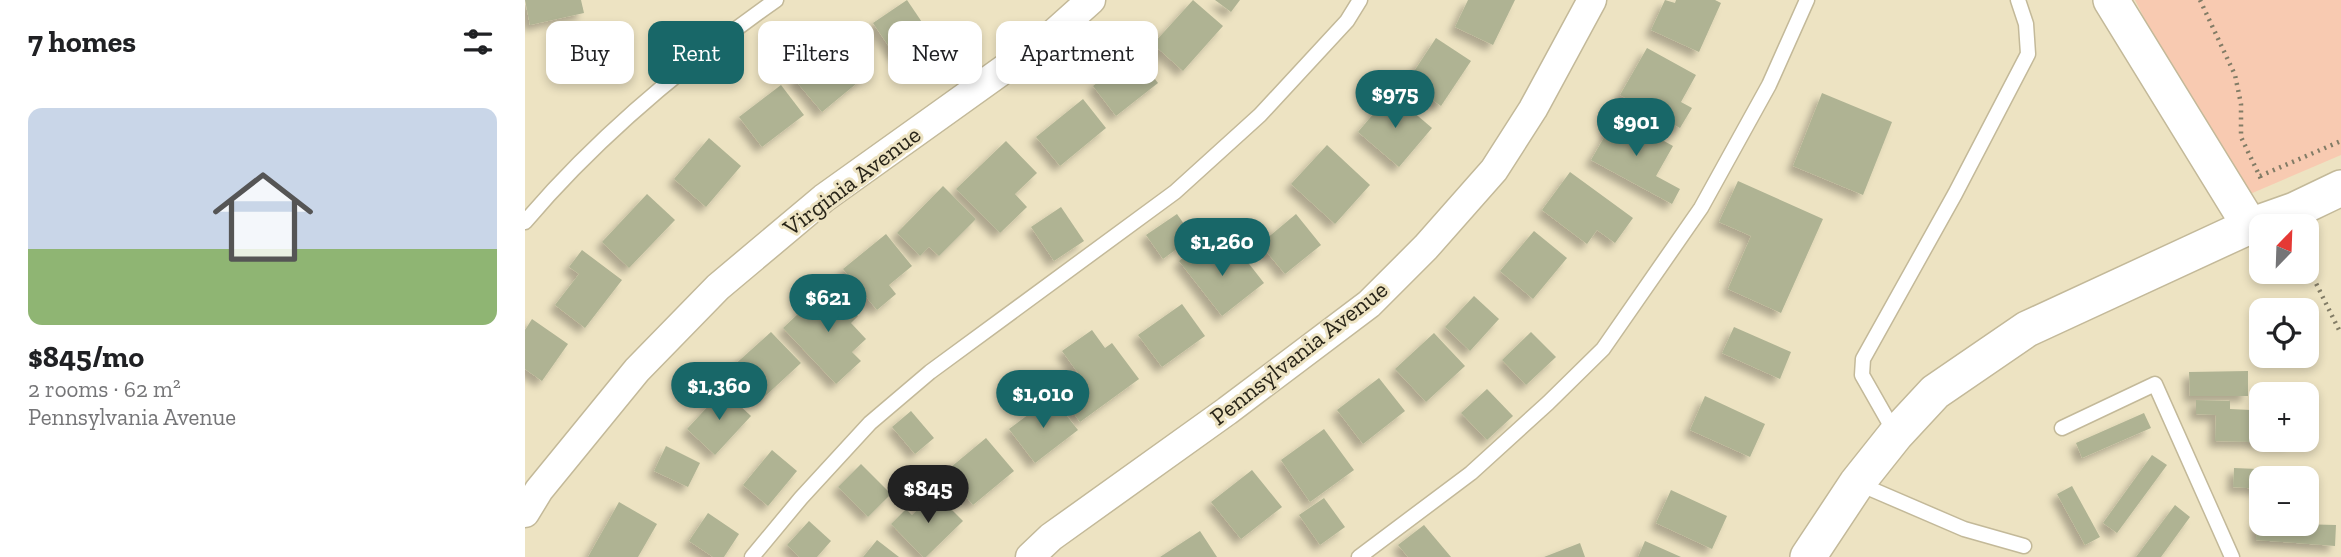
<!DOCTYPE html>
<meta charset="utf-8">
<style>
:root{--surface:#fff;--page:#f2f2f2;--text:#202124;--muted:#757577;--line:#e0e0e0;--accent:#186768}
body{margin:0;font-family:"Zilla Slab",serif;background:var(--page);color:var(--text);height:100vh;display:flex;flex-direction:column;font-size:26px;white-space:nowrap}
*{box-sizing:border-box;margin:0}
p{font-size:23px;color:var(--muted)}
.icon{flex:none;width:38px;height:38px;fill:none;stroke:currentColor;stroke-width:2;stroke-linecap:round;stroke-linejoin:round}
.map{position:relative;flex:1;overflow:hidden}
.panel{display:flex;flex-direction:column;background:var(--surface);width:525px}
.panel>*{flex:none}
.hud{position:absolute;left:21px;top:21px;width:665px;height:63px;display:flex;gap:14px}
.needle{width:46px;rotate:23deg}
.buttons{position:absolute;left:1724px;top:214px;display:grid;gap:14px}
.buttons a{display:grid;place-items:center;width:70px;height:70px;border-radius:14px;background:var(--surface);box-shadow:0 4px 10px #0003;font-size:35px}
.price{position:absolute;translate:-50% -60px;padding:0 16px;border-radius:24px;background:var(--accent);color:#fff;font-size:23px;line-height:46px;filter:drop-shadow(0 2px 4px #0008)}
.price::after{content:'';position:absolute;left:50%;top:42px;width:21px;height:16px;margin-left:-10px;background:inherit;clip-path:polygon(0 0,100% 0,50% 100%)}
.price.current{background:#222;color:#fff}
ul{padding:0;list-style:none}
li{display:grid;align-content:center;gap:14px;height:371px;padding:0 28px}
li+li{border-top:2px solid var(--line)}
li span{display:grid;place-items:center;height:217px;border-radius:14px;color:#555}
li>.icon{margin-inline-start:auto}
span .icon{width:126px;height:126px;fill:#fffc;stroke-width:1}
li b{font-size:30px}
h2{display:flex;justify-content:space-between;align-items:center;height:84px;padding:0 28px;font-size:30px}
.tag{padding:0 24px;border-radius:14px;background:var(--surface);box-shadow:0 4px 10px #0003;font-size:24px;line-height:63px}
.tag.current{background:var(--accent);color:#fff}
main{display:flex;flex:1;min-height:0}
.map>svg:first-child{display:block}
.green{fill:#f8cab1}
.building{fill:#afb393;filter:url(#shadow)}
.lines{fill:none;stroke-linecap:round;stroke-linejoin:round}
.service-casing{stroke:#c3b999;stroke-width:17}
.minor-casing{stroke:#c3b999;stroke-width:31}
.tertiary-casing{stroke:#c3b999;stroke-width:38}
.path{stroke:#827c66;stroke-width:4.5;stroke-dasharray:2 5;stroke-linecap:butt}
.service{stroke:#fff;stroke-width:14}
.minor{stroke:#fff;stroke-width:28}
.tertiary{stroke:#fff;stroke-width:35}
.labels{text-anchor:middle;stroke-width:6;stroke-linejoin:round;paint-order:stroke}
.street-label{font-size:24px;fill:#292519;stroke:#ede3c2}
</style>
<main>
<section class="panel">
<h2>7 homes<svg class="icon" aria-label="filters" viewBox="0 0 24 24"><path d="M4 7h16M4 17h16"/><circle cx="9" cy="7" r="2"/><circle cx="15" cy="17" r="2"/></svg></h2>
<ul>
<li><span style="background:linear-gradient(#c9d6e8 65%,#8fb573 0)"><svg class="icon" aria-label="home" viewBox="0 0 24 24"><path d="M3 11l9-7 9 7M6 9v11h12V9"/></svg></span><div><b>$845/mo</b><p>2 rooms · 62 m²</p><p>Pennsylvania Avenue</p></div></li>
</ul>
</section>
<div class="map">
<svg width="1816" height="557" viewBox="0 0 1816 557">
<defs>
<filter id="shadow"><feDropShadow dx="-6" dy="6" stdDeviation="3.5" flood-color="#0004"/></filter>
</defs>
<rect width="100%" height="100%" fill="#ede3c2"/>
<polygon class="green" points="1610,0 1816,0 1816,155 1711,200"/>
<g class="building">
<polygon points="0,0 56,0 59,13 5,25"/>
<polygon points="382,0 405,34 371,57 348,23"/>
<polygon points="668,0 698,26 658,71 628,44"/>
<polygon points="690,0 715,0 706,12"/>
<polygon points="943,0 990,0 968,45 930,27"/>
<polygon points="1140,0 1150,3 1151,0 1190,0 1196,3 1174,52 1126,30"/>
<polygon points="315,28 349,69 297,112 269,79 306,49 300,41"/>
<polygon points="911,38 946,61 916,106 882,82"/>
<polygon points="1122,48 1171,75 1156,102 1167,108 1155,128 1095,95"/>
<polygon points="610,53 633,83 591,116 568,86"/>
<polygon points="256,85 279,115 237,147 214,117"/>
<polygon points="866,93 907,128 874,167 833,132"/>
<polygon points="1297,93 1367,122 1338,195 1268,166"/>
<polygon points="558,99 581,128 535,166 511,137"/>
<polygon points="1092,115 1148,146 1131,176 1155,189 1147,204 1066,160"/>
<polygon points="184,138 216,166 181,207 149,179"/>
<polygon points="481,141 512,173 490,194 502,207 475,233 431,189"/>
<polygon points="802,145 845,185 810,224 766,184"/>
<polygon points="1045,172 1108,218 1090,243 1072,230 1062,244 1017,210"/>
<polygon points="1213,181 1298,219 1256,313 1203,289 1226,236 1194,222"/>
<polygon points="418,186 451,219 414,256 404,247 395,256 372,233"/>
<polygon points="122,194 150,220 104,268 77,242"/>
<polygon points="536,207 559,241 529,261 506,227"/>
<polygon points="652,214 668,237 638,259 621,235"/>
<polygon points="771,214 796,245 760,274 735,244"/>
<polygon points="1009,231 1042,258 1008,299 975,271"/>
<polygon points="361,234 387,266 364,285 371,294 352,310 318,269"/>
<polygon points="677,243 695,266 714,251 739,283 697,316 654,261"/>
<polygon points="57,250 97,280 60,328 30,305 54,274 44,267"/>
<polygon points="304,285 333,316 326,323 341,339 327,352 336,361 311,384 258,328"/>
<polygon points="949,296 974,319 945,351 920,327"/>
<polygon points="657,304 680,336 637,367 613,335"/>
<polygon points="7,319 43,344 17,381 0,369 0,330"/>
<polygon points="1209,327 1266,352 1255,379 1197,353"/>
<polygon points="567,330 580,348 587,343 614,379 555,422 531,389 553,373 537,351"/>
<polygon points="246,332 276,363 236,400 206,368"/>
<polygon points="1006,332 1031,357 1001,385 977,360"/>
<polygon points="909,333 940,366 901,402 870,369"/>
<polygon points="1723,371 1723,396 1665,396 1664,372"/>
<polygon points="854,378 880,411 838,444 812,410"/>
<polygon points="962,389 988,416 962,440 936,413"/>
<polygon points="198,390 226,416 190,455 162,429"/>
<polygon points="1180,396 1240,424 1225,457 1165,430"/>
<polygon points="527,397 553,430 510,463 484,429"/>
<polygon points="1671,400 1705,401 1705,409 1726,410 1726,418 1736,419 1736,439 1766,439 1766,443 1690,441 1691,415 1671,414"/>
<polygon points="386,411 409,438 390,454 367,427"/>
<polygon points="1619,413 1626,428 1557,458 1551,443"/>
<polygon points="799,429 829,470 785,502 756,460"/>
<polygon points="461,438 489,471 448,505 420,472"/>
<polygon points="141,446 175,463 163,487 129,471"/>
<polygon points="247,450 272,471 243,506 218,485"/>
<polygon points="1627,455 1642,465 1592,533 1578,523"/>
<polygon points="336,464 366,494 343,517 313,487"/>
<polygon points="1709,468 1781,471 1780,478 1736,478 1736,489 1708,487"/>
<polygon points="727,470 757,507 716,539 686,502"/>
<polygon points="1547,486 1575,537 1560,545 1532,494"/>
<polygon points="1146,490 1202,516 1187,549 1131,523"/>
<polygon points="410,493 438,521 401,557 398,557 366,524 381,509 387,515"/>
<polygon points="799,498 820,527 795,545 774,515"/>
<polygon points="94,502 132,524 113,557 63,557"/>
<polygon points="1650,505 1665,517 1636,557 1611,557"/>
<polygon points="183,513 214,534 199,557 188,557 164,541"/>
<polygon points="1732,519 1736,520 1736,523 1811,525 1810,546 1731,540"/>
<polygon points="284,521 306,541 292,557 274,557 262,545"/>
<polygon points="899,525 926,557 883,557 873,545"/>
<polygon points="675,531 692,557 635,557"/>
<polygon points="352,540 374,557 338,557"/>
<polygon points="1120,541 1156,557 1113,557"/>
<polygon points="1055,543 1060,557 1019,557"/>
</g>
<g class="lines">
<defs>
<g id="service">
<path d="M 0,222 C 72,137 160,64 251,0"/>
<polyline points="1537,428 1630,384 1707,557"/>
<polyline points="1370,433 1337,375 1338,359 1430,194 1503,54 1501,24 1493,0"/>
<polyline points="1332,483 1439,529 1499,546"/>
<polyline points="227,557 276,498 345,423 405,372 650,192 735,115 822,21 835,0"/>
<polyline points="834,557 946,473 1023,403 1078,349 1176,208 1244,85 1282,0"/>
</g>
<g id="minor">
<polyline points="0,513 14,490 112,370 193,287 299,198 527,35 566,0"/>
<polyline points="505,557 526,537 702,411 844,304 901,247 969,170 1008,109 1067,0"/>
</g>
<g id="tertiary">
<polyline points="1725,226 1770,210 1816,188"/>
<polyline points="1283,557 1332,483 1371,434 1410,392 1502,329 1725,226 1586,0"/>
</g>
</defs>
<use href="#service" class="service-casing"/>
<use href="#minor" class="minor-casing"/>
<use href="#tertiary" class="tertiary-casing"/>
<g class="path">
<polyline points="1675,0 1710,75 1716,104 1716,137 1736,179"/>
<polyline points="1735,176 1816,141"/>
<polyline points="1782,265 1816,334"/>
</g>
<use href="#service" class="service"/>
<use href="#minor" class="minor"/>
<use href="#tertiary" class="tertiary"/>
</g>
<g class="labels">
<g class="street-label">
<text transform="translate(327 181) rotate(-37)" y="8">Virginia Avenue</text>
<text transform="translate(774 353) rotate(-38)" y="8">Pennsylvania Avenue</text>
</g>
</g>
</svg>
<div class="buttons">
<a><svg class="needle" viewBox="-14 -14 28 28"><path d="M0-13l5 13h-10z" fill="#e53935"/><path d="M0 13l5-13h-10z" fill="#757577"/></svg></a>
<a><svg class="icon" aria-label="locate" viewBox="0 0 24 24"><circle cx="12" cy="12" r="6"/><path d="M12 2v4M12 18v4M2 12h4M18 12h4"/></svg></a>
<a>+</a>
<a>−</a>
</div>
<b class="price" style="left:870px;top:130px">$975</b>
<b class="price" style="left:1111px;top:158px">$901</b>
<b class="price" style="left:697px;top:278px">$1,260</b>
<b class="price" style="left:303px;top:334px">$621</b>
<b class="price" style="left:194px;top:422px">$1,360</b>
<b class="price" style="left:518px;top:430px">$1,010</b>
<b class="price current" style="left:403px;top:525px">$845</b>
<div class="hud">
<a class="tag">Buy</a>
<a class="tag current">Rent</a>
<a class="tag">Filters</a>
<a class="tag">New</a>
<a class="tag">Apartment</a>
</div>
</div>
</main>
